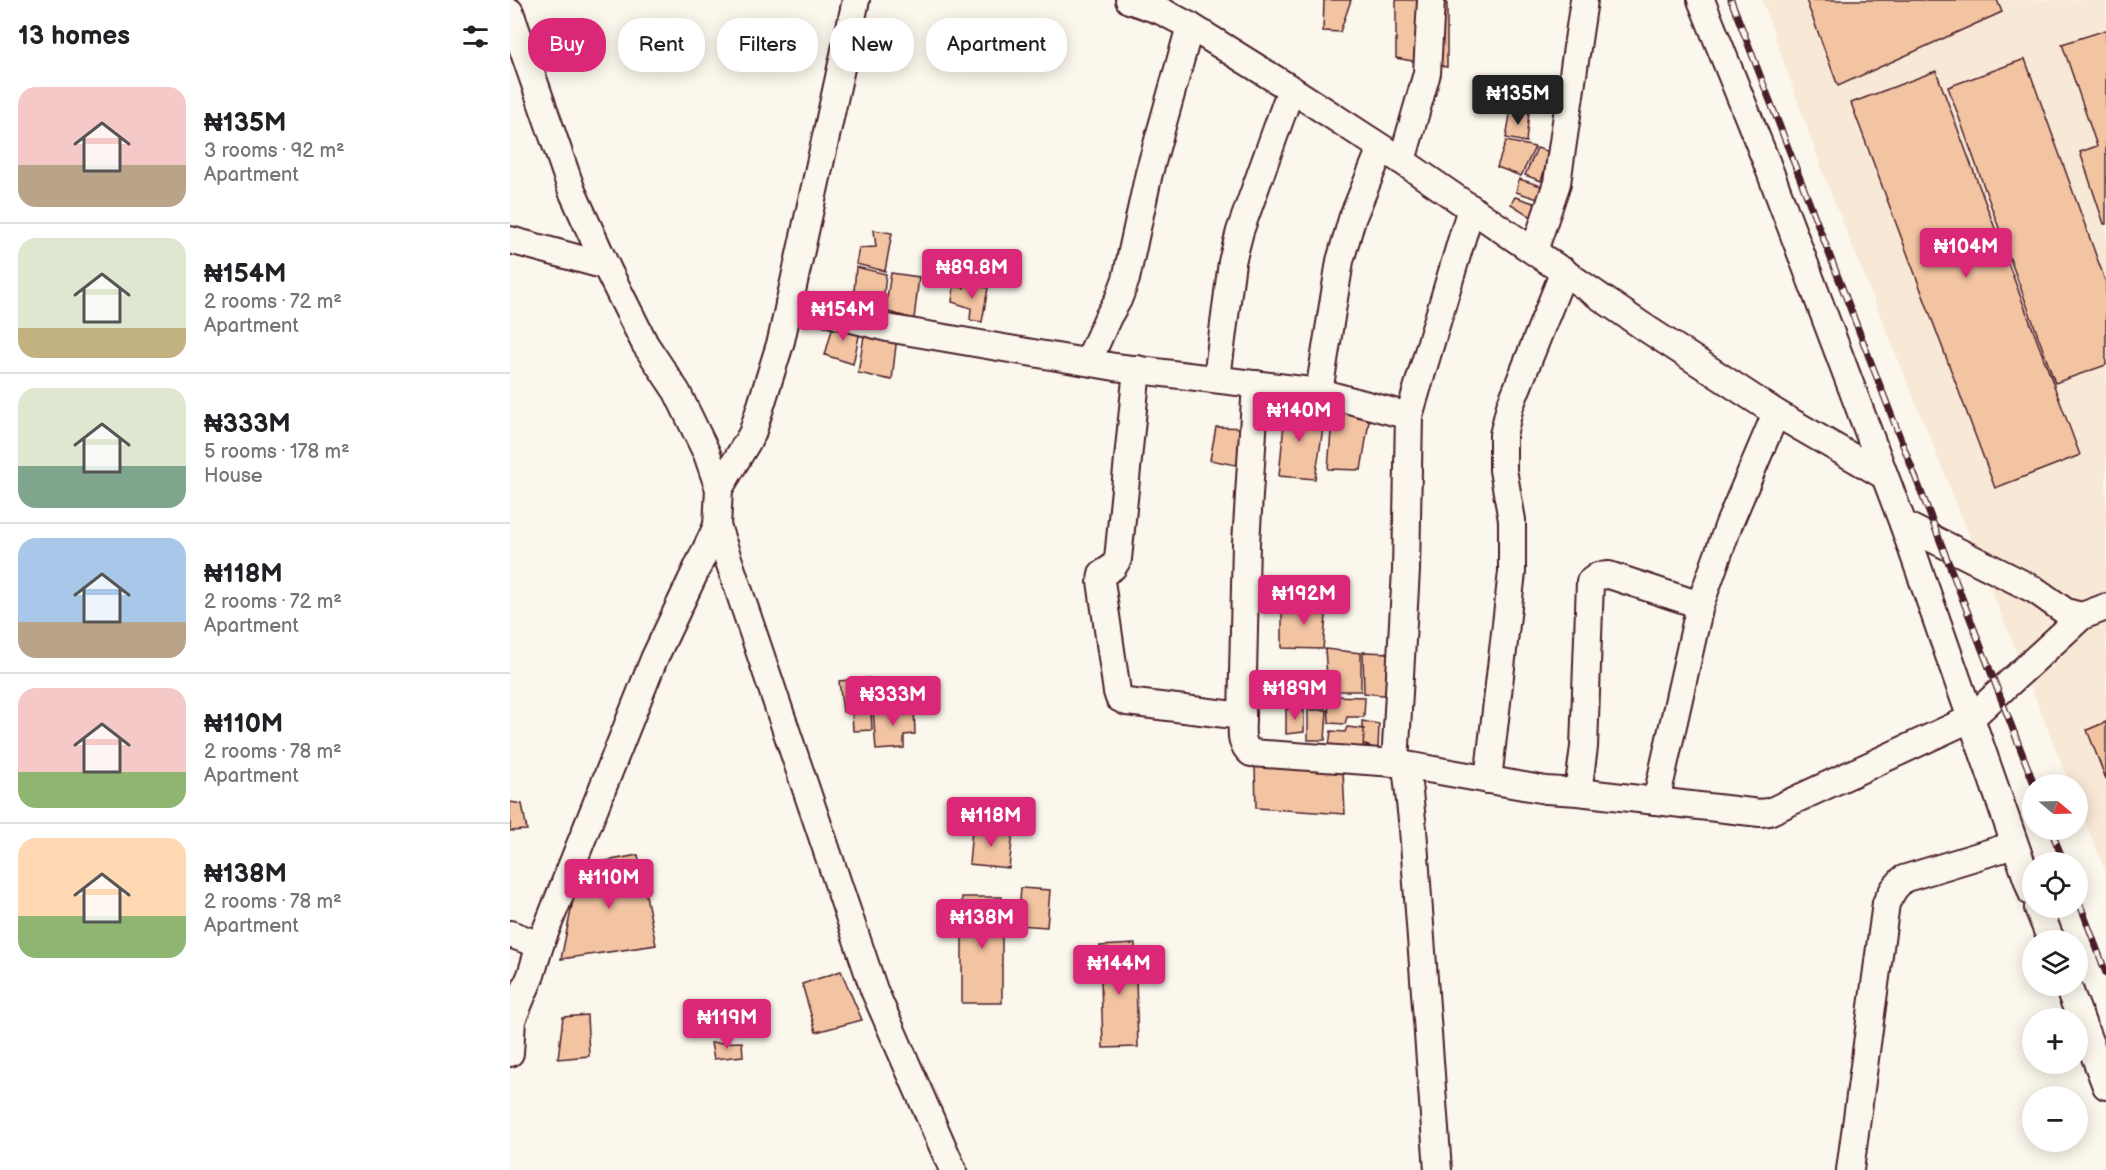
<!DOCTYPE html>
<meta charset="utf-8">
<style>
:root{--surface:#fff;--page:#f6f6f6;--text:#202124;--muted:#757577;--line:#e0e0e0;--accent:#db2777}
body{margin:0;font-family:"Balsamiq Sans",sans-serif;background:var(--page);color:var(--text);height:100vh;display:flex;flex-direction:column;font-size:22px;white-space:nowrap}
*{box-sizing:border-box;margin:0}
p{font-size:20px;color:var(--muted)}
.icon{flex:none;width:33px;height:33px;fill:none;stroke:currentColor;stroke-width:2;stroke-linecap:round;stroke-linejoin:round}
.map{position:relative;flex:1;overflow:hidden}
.side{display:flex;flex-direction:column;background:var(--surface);width:510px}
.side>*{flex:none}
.banner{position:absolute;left:18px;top:18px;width:570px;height:54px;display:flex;gap:12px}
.needle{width:39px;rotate:109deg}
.fabs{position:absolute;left:1512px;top:774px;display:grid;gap:12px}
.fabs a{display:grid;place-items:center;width:66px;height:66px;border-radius:50%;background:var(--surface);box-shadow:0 3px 15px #0003;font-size:30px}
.price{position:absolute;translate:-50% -51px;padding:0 14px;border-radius:6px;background:var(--accent);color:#fff;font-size:20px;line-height:39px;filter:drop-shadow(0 2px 3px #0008)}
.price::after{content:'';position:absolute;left:50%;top:36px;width:18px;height:14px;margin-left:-9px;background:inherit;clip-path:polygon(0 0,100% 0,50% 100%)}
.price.active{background:#222;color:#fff}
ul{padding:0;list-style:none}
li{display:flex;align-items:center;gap:18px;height:150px;padding:0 18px}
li+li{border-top:2px solid var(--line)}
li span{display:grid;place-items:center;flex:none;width:168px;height:120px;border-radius:18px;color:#555}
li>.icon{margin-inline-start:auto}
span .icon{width:72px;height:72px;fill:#fffc;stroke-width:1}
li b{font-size:26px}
h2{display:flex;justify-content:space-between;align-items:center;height:72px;padding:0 18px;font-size:26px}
.tag{padding:0 21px;border-radius:24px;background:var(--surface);box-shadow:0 3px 15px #0003;font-size:21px;line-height:54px}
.tag.active{background:var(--accent);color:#fff}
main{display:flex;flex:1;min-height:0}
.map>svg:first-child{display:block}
.built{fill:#f8e8d6}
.building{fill:#f2c4a2;stroke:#4a1f2b;stroke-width:1.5}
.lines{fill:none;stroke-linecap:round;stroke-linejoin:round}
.minor-casing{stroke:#4a1f2b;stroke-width:30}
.minor{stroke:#fbf7ec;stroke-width:26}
.rail-casing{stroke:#4a1f2b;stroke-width:7}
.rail{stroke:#fbf7ec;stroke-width:4.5;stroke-dasharray:14;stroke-linecap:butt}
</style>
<main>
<section class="side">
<h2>13 homes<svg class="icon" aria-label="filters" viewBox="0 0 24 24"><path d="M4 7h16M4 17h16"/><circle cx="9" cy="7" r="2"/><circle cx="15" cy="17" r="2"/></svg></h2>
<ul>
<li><span style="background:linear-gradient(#f6c9c9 65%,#b9a48a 0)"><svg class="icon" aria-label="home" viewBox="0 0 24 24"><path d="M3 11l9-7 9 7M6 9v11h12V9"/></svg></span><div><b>₦135M</b><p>3 rooms · 92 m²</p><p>Apartment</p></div></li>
<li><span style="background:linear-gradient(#dfe7d0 75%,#c2b280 0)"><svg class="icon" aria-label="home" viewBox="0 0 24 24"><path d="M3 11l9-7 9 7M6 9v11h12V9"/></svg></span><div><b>₦154M</b><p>2 rooms · 72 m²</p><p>Apartment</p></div></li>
<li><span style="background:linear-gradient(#dfe7d0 65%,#7fa58c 0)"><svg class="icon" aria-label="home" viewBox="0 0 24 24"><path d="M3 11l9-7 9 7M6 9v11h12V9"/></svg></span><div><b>₦333M</b><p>5 rooms · 178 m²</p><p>House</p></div></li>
<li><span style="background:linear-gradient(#a9c7e8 70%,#b9a48a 0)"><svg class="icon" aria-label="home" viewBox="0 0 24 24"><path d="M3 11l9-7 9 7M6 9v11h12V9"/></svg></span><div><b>₦118M</b><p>2 rooms · 72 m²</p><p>Apartment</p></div></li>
<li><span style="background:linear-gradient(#f6c9c9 70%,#8fb573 0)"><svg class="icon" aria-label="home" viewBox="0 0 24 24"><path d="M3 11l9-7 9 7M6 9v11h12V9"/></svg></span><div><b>₦110M</b><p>2 rooms · 78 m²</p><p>Apartment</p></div></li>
<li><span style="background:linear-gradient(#ffd9b3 65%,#8fb573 0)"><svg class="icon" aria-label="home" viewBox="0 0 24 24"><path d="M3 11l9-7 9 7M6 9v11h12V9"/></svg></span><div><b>₦138M</b><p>2 rooms · 78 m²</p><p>Apartment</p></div></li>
</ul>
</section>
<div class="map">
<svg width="1596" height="1170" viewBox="0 0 1596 1170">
<rect width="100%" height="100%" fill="#fbf7ec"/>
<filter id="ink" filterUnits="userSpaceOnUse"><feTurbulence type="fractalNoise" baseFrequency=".0167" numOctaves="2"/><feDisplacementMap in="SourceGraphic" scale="12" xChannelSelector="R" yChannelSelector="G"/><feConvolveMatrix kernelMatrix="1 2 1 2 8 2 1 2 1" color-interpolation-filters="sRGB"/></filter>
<g filter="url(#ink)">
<polygon class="built" points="1252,0 1596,0 1596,873 1568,803 1568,784 1560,784 1316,181"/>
<g class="building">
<polygon points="814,0 841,0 830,32 813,31"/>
<polygon points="886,0 937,0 937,67 886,58"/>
<polygon points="1296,0 1487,0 1492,12 1328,86"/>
<polygon points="1596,30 1596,224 1594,224 1570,152 1587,146 1552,44"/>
<polygon points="1515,59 1596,283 1596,365 1545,383 1438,87"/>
<polygon points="1426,71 1570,455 1485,488 1341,103"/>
<polygon points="1001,109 1019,112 1016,142 996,138"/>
<polygon points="996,141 1025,147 1011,176 987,167"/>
<polygon points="1027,148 1040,152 1031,181 1015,175"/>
<polygon points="1009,179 1041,189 1031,223 1001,204 1005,197 1027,204 1028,199 1006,192"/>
<polygon points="364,230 382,233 375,271 346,264 349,248 366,247"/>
<polygon points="346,267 376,274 372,312 343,304"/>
<polygon points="381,273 409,277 404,319 375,311"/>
<polygon points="456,283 478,288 472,322 460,320 461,308 442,302 444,286 454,288"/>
<polygon points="324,322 351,327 343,364 315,355"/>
<polygon points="355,330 387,336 382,380 348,373"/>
<polygon points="777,392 792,397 790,419 813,429 805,479 769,476"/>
<polygon points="823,407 860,415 851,470 818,469"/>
<polygon points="706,427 740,428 736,467 700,460"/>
<polygon points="772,604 817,605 813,649 772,648"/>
<polygon points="815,649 851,653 851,691 818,691"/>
<polygon points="853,652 883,653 882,696 854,693"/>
<polygon points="768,674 813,678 815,708 769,707"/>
<polygon points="360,678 363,709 333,712 329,681"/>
<polygon points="818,696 855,697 854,717 837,717 835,724 819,723"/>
<polygon points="404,708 405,734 394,735 394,748 366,750 363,710"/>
<polygon points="776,709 794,711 794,732 776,734"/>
<polygon points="798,710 817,710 815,740 798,740"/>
<polygon points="361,712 362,730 343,731 342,713"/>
<polygon points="852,721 869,724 868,750 853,744"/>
<polygon points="1596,722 1596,779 1577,730"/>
<polygon points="837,727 854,729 853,750 819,746 821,731 835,732"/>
<polygon points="745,765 833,771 835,814 746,808"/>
<polygon points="0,802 12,804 17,830 0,831"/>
<polygon points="462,829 503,833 499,868 459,864"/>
<polygon points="128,855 146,945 51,959 70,866"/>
<polygon points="511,888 540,890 537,927 508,925"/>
<rect x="452" y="897" width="40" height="106"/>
<polygon points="625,944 628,1047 593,1048 590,946"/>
<polygon points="331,971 352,1020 306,1032 292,984"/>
<polygon points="77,1015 79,1056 48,1059 53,1017"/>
<polygon points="232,1042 233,1056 204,1059 201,1043"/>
</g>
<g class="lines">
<defs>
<g id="minor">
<polyline points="619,0 651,11 680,26 781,89 892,161 1131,325 1266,413 1373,475"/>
<polyline points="1191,0 1256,161 1393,524 1522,893"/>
<polyline points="0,12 62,191 96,266 135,344 167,392 197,454 209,489 207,526 144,659 30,945 21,975 2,1020 0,1053"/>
<polyline points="892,161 917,73 921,0"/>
<polyline points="0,240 96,266"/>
<polyline points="1024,251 1047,183 1074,0"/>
<polyline points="279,303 377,328 605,367 809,392 899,416"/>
<polyline points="578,362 598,317 608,300 616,279 639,173 680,26"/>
<polyline points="627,369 608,559 603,567 592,574 591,581 607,692 609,698 617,702 732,716"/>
<polyline points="707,378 722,262 730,231 781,89"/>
<path d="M 746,384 L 736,543 L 732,716 C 732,731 729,743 741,753 L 885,763 L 1036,790 L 1068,792 L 1250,813 L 1259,812 L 1460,719 L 1572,616 L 1596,607"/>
<polyline points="809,392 830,261 842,219 871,148"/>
<polyline points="209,489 242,434 271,341 346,0"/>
<polyline points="1393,524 1525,590 1556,612 1572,616"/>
<polyline points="207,526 364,990 443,1170"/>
<polyline points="885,763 896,570 899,416 961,208"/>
<polyline points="896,766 903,829 928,1170"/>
<polyline points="978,780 1002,572 1002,520 993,470 993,435 1000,406 1054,271"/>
<polyline points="1068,792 1074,747 1080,582 1088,576 1099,575 1190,605"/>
<polyline points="1146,801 1190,605 1219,524 1266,413"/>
<polyline points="1528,908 1541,940"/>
<polyline points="0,934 30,945"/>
<polyline points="1558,986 1596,1086"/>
<polyline points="1340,1170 1376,903 1384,889 1393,879 1504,845"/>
</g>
</defs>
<use href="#minor" class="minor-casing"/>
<use href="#minor" class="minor"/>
<defs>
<g id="rail">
<polyline points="1221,0 1524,784"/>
<polyline points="1541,830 1554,862"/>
<polyline points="1568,899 1596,973"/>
</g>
</defs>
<use href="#rail" class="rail-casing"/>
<use href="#rail" class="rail"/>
</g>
</g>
</svg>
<div class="fabs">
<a><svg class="needle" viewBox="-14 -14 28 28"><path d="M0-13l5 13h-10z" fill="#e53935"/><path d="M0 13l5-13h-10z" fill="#757577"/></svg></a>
<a><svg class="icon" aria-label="locate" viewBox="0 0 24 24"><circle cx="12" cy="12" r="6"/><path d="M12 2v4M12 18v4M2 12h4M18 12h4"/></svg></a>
<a><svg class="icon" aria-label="layers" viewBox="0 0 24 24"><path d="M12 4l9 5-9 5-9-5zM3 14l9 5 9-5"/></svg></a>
<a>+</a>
<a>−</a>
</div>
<b class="price active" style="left:1008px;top:126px">₦135M</b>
<b class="price" style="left:1456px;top:279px">₦104M</b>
<b class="price" style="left:462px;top:300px">₦89.8M</b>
<b class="price" style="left:333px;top:342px">₦154M</b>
<b class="price" style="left:789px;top:443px">₦140M</b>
<b class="price" style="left:794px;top:626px">₦192M</b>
<b class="price" style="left:785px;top:721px">₦189M</b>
<b class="price" style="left:383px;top:727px">₦333M</b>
<b class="price" style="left:481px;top:848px">₦118M</b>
<b class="price" style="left:99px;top:910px">₦110M</b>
<b class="price" style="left:472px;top:950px">₦138M</b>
<b class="price" style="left:609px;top:996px">₦144M</b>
<b class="price" style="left:217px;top:1050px">₦119M</b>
<div class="banner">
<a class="tag active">Buy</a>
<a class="tag">Rent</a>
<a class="tag">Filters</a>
<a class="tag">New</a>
<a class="tag">Apartment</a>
</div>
</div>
</main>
